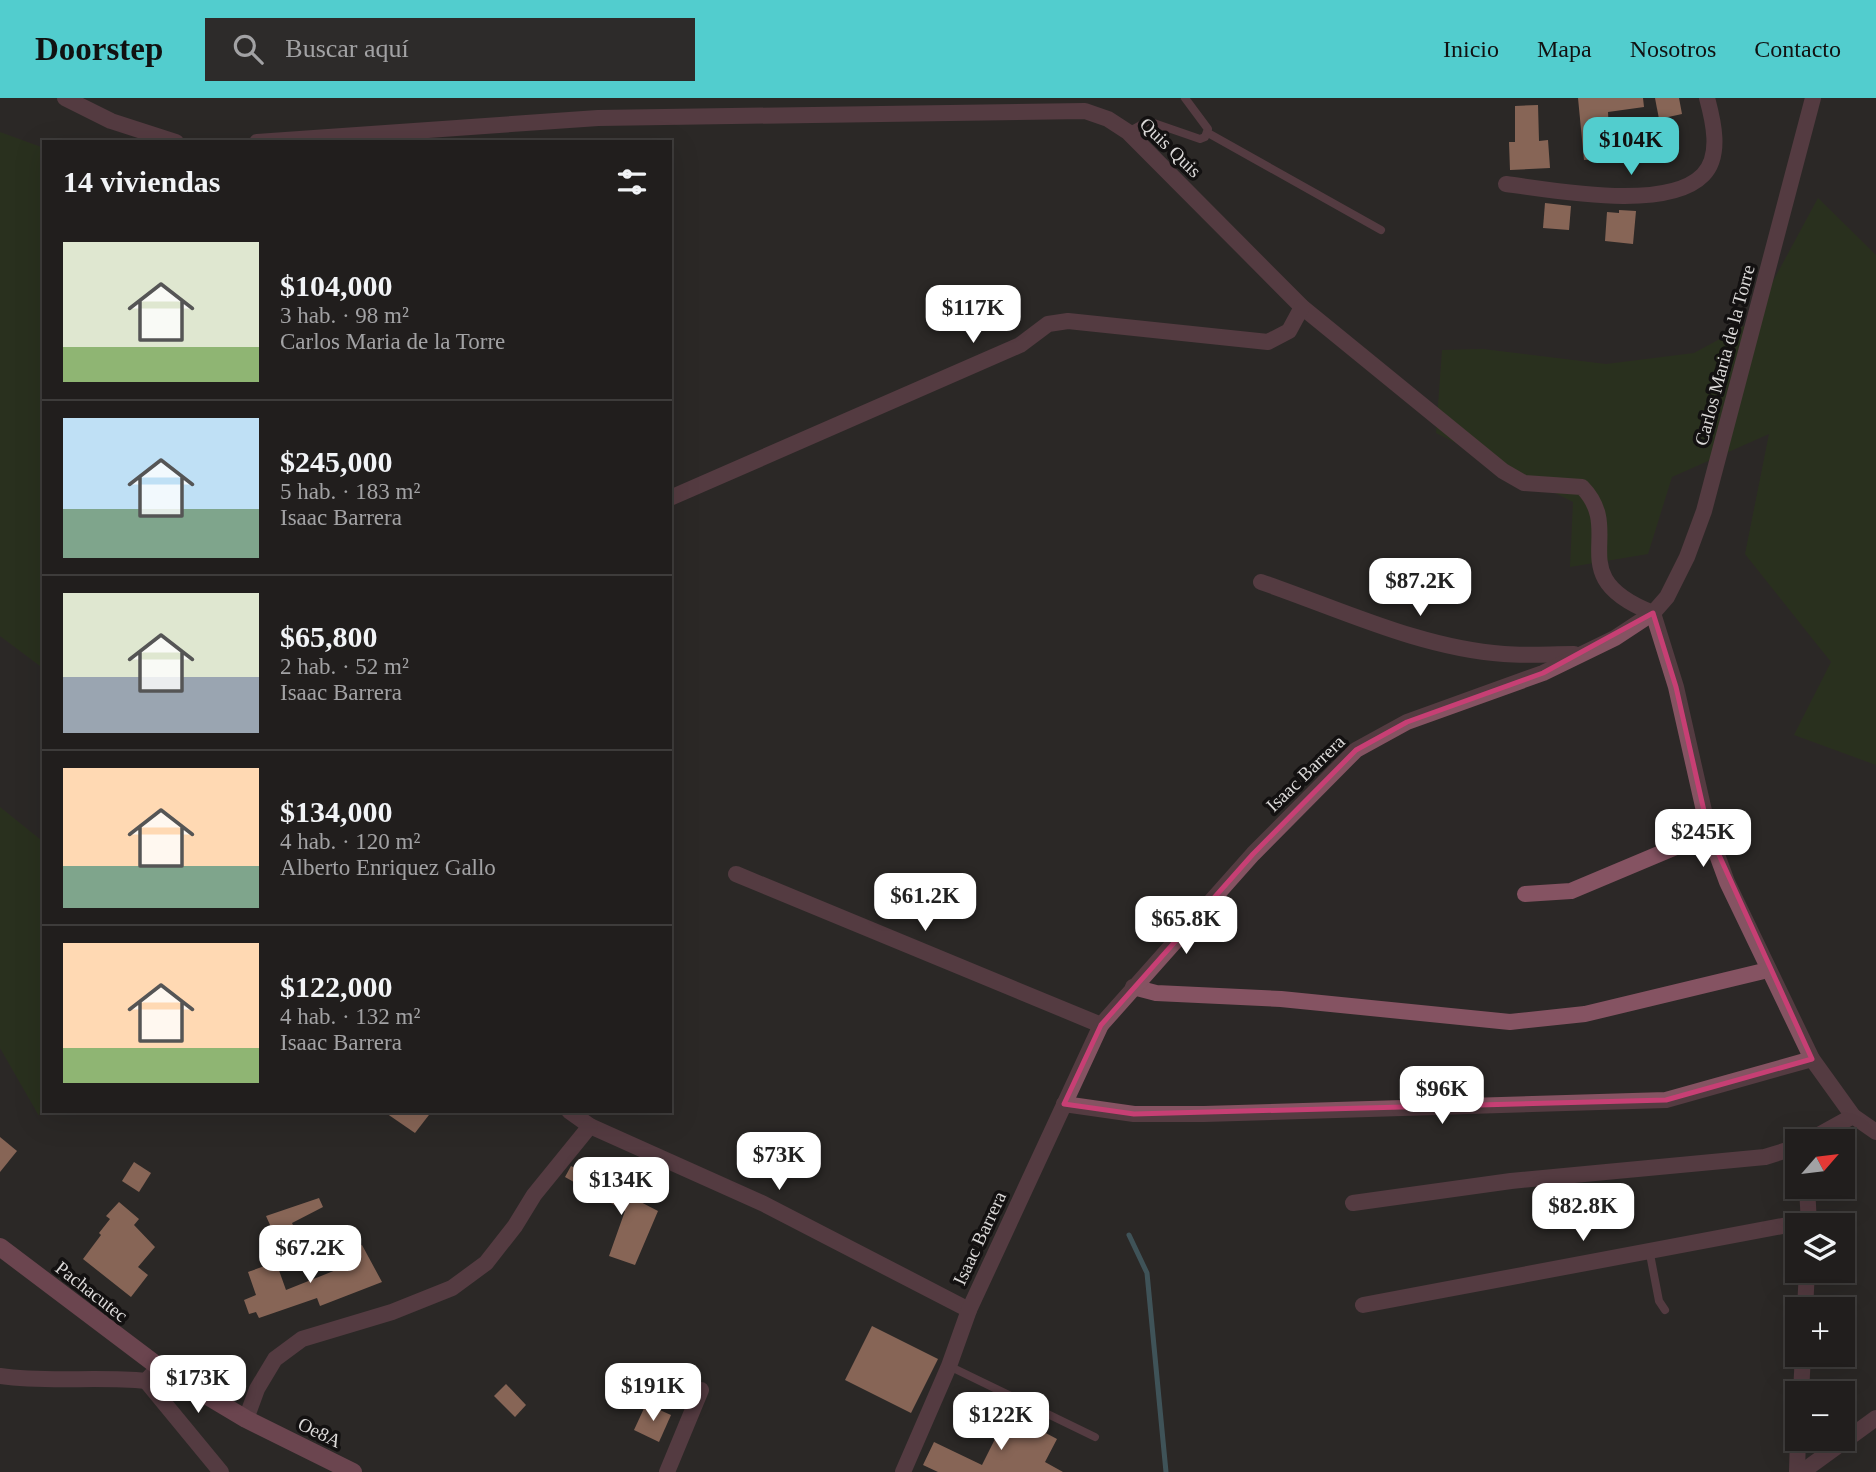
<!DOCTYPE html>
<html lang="es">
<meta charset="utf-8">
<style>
:root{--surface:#211e1d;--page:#2d2b2a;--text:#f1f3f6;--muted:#a2a2a4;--line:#3e3c3b;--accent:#52cdce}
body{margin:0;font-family:"Times New Roman",serif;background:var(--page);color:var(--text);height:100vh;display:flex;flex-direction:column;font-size:26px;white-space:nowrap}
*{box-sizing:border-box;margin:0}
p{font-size:23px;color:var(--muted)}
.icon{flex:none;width:38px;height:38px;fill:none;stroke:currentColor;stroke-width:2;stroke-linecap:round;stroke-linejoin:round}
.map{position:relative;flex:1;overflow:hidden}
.sheet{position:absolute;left:42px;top:42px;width:630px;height:973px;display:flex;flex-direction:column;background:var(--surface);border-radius:0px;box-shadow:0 7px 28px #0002,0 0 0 2px var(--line)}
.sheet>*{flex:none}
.needle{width:46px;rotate:62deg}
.fabs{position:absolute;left:1785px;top:1031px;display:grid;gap:14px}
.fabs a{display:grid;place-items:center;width:70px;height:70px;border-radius:0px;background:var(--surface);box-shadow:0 7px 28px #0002,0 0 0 2px var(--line);font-size:35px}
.price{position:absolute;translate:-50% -60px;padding:0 16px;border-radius:14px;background:#fff;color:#222;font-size:23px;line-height:46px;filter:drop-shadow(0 2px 4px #0008)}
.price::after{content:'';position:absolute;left:50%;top:42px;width:21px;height:16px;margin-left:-10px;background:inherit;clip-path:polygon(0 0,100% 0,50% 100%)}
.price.on{background:var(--accent);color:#111}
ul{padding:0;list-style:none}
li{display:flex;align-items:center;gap:21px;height:175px;padding:0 21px}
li+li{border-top:2px solid var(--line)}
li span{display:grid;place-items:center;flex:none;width:196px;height:140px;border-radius:0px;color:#555}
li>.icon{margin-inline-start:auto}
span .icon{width:84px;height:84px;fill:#fffc;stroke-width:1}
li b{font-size:30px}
h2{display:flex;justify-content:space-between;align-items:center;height:84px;padding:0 21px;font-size:30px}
header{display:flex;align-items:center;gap:42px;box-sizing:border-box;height:98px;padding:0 35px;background:var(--accent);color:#111}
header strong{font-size:33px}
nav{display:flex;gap:38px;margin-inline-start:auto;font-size:24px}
.search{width:490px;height:63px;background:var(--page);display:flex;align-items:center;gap:18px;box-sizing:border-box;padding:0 24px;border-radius:0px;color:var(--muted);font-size:26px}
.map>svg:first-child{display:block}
.green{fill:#273b15}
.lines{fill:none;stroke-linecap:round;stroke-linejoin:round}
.stream{stroke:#588896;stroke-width:5}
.building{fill:#f6b090}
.lane{stroke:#855362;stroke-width:8}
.street{stroke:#855362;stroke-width:16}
.secondary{stroke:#b86981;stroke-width:18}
.marked{fill:none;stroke:#c73f74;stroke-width:5;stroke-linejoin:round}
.labels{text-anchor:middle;stroke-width:7;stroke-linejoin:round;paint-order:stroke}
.street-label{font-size:19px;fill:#dbd9d8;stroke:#131111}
</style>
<header>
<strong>Doorstep</strong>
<div class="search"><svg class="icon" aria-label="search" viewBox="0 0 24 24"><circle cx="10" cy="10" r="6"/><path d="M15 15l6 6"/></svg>Buscar aquí</div>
<nav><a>Inicio</a><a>Mapa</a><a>Nosotros</a><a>Contacto</a></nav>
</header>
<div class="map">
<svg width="1876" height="1374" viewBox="0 0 1876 1374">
<rect width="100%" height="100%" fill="#2c2827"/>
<g class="green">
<polygon points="0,34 44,50 44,571 0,538"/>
<polygon points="1818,100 1876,157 1876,667 1794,637 1831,564 1745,456 1769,336 1672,379 1648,456 1570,469 1573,404 1436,335 1442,252 1483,251 1606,266 1694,255 1751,224"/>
<polygon points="0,709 41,742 44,756 44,988 39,1018 0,950"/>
</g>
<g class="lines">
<polyline class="stream" points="1129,1137 1147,1175 1166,1374"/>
</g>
<g class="building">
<polygon points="1578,0 1643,0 1644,9 1608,14 1610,60 1584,62"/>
<polygon points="1655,0 1679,0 1682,16 1659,21"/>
<polygon points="1538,7 1539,43 1548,42 1550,70 1510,72 1509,44 1515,44 1515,8"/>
<polygon points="1545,105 1571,108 1569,132 1543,130"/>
<polygon points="1619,112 1636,113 1633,146 1605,143 1607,114 1619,115"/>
<polygon points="383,1013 432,1013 415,1035"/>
<polygon points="0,1039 17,1053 0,1074"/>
<polygon points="134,1064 151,1075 139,1094 122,1083"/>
<polygon points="571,1068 658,1113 635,1167 609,1158 625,1113 565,1079"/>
<polygon points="319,1100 323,1109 292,1125 298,1138 279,1147 266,1118"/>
<polygon points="119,1104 139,1121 134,1127 155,1149 138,1169 148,1177 131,1199 83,1161 101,1137 99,1135 110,1121 106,1118"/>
<polygon points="362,1147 382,1184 320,1208 317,1200 259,1220 256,1214 249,1216 244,1202 256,1197 248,1174 276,1164 286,1192 351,1166 344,1155"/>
<polygon points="872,1228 938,1261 911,1315 845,1282"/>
<polygon points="506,1286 526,1307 515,1319 494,1298"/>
<polygon points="646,1306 671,1317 659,1344 634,1332"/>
<polygon points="1008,1315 1057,1341 1045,1364 1063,1374 938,1374 923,1367 934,1344 982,1367"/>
</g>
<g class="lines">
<g class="lane">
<polyline points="1128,34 1148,23 1200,41 1205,39 1208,31 1185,0"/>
<polyline points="1208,35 1381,132"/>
<polyline points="1649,1151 1659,1203 1665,1212"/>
<polyline points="949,1268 1095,1339"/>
</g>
<g class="street">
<polyline points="65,0 111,23 176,44"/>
<path d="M 257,44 L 598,20 L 1085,13 L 1108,21 L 1128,34 L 1302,209 L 1503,373 L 1524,385 L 1582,389 C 1627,435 1559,478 1653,515"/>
<path d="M 1506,86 C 1554,92 1667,114 1703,77 C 1722,58 1713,22 1707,0"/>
<polyline points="670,400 1020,247 1048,226 1068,223 1268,244 1289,233 1302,209"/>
<path d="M 1261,484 C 1340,511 1420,550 1504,556 C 1527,558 1551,556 1574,556"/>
<polyline points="1653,515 1676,589 1709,735 1727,784 1812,961 1853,1018 1876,1034"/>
<polyline points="736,776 1101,927"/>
<polyline points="1525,796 1571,793 1709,735"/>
<polyline points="1133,889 1156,895 1281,901 1510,924 1585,916 1768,872"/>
<polyline points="1064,1006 1134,1016 1204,1016 1666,1002 1812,961"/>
<polyline points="569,1013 590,1028 764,1106 969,1212"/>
<polyline points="1808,1043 1853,1018"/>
<polyline points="1807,1088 1809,1127"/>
<polyline points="1353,1105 1511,1083 1765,1059 1797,1049"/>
<polyline points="1363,1207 1809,1123"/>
<polyline points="1805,1211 1807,1172"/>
<path d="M 0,1278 C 48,1285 97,1278 146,1283 L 159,1269"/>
<polyline points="146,1283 221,1374"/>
<polyline points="1801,1295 1803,1256"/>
<polyline points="246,1321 257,1291 275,1261 302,1241 392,1214 452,1190 486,1165 515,1128 534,1097 590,1028"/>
<polyline points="667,1374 701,1292"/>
<polyline points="903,1374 949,1268 969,1212 1101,927 1253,756 1356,652 1407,624 1543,575 1615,540 1653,515 1667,499 1687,459 1704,413 1813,0"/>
<polyline points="1797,1374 1798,1340"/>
<polyline points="1802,1374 1876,1320"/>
</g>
<polyline class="secondary" points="0,1149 159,1269 246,1321 353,1374"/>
</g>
<path d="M0 0H1876V1374H0ZM 1653,515 L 1676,589 L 1709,735 L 1812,961 L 1666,1002 L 1134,1016 L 1064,1006 L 1101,927 L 1253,756 L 1356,652 L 1407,624 L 1543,575 Z" fill="#2c2827" fill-opacity=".55" fill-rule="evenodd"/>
<path class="marked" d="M 1653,515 L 1676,589 L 1709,735 L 1812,961 L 1666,1002 L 1134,1016 L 1064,1006 L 1101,927 L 1253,756 L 1356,652 L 1407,624 L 1543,575 Z"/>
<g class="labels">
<g class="street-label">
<text transform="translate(1171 49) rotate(44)" y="7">Quis Quis</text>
<text transform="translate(1724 257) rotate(-75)" y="7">Carlos Maria de la Torre</text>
<text transform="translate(1305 675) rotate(-44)" y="7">Isaac Barrera</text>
<text transform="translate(979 1140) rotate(-65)" y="7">Isaac Barrera</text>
<text transform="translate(92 1193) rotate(38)" y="7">Pachacutec</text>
<text transform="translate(320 1334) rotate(26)" y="7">Oe8A</text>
</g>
</g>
</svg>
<div class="fabs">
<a><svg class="needle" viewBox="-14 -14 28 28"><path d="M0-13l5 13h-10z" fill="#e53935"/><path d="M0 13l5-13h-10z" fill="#a2a2a4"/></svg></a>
<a><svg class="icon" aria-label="layers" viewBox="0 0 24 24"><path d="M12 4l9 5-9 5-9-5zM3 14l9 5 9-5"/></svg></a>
<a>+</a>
<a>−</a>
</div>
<b class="price on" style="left:1631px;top:79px">$104K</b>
<b class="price" style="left:973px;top:247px">$117K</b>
<b class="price" style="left:1420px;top:520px">$87.2K</b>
<b class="price" style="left:1703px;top:771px">$245K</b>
<b class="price" style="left:925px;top:835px">$61.2K</b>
<b class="price" style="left:1186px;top:858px">$65.8K</b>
<b class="price" style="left:1442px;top:1028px">$96K</b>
<b class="price" style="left:779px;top:1094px">$73K</b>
<b class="price" style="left:621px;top:1119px">$134K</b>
<b class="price" style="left:1583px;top:1145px">$82.8K</b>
<b class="price" style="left:310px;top:1187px">$67.2K</b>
<b class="price" style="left:198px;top:1317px">$173K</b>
<b class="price" style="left:653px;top:1325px">$191K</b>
<b class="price" style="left:1001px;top:1354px">$122K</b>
<section class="sheet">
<h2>14 viviendas<svg class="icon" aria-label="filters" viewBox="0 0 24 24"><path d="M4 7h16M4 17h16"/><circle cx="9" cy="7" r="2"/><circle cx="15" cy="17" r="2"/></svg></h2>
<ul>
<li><span style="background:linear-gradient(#dfe7d0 75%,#8fb573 0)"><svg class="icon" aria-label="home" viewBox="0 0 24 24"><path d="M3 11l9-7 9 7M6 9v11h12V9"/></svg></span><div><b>$104,000</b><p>3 hab. · 98 m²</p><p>Carlos Maria de la Torre</p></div></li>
<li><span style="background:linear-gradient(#bfe0f5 65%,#7fa58c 0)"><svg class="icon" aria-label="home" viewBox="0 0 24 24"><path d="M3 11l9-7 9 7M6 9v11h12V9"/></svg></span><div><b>$245,000</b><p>5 hab. · 183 m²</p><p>Isaac Barrera</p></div></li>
<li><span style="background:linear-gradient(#dfe7d0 60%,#9aa5b1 0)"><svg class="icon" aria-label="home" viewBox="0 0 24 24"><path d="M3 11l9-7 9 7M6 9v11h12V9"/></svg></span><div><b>$65,800</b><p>2 hab. · 52 m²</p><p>Isaac Barrera</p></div></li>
<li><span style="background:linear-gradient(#ffd9b3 70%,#7fa58c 0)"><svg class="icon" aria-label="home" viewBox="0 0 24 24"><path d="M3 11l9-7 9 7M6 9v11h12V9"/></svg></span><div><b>$134,000</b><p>4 hab. · 120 m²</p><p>Alberto Enriquez Gallo</p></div></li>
<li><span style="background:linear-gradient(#ffd9b3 75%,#8fb573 0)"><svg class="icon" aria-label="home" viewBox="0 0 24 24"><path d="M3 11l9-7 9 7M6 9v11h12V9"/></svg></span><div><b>$122,000</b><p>4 hab. · 132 m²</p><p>Isaac Barrera</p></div></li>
</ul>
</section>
</div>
